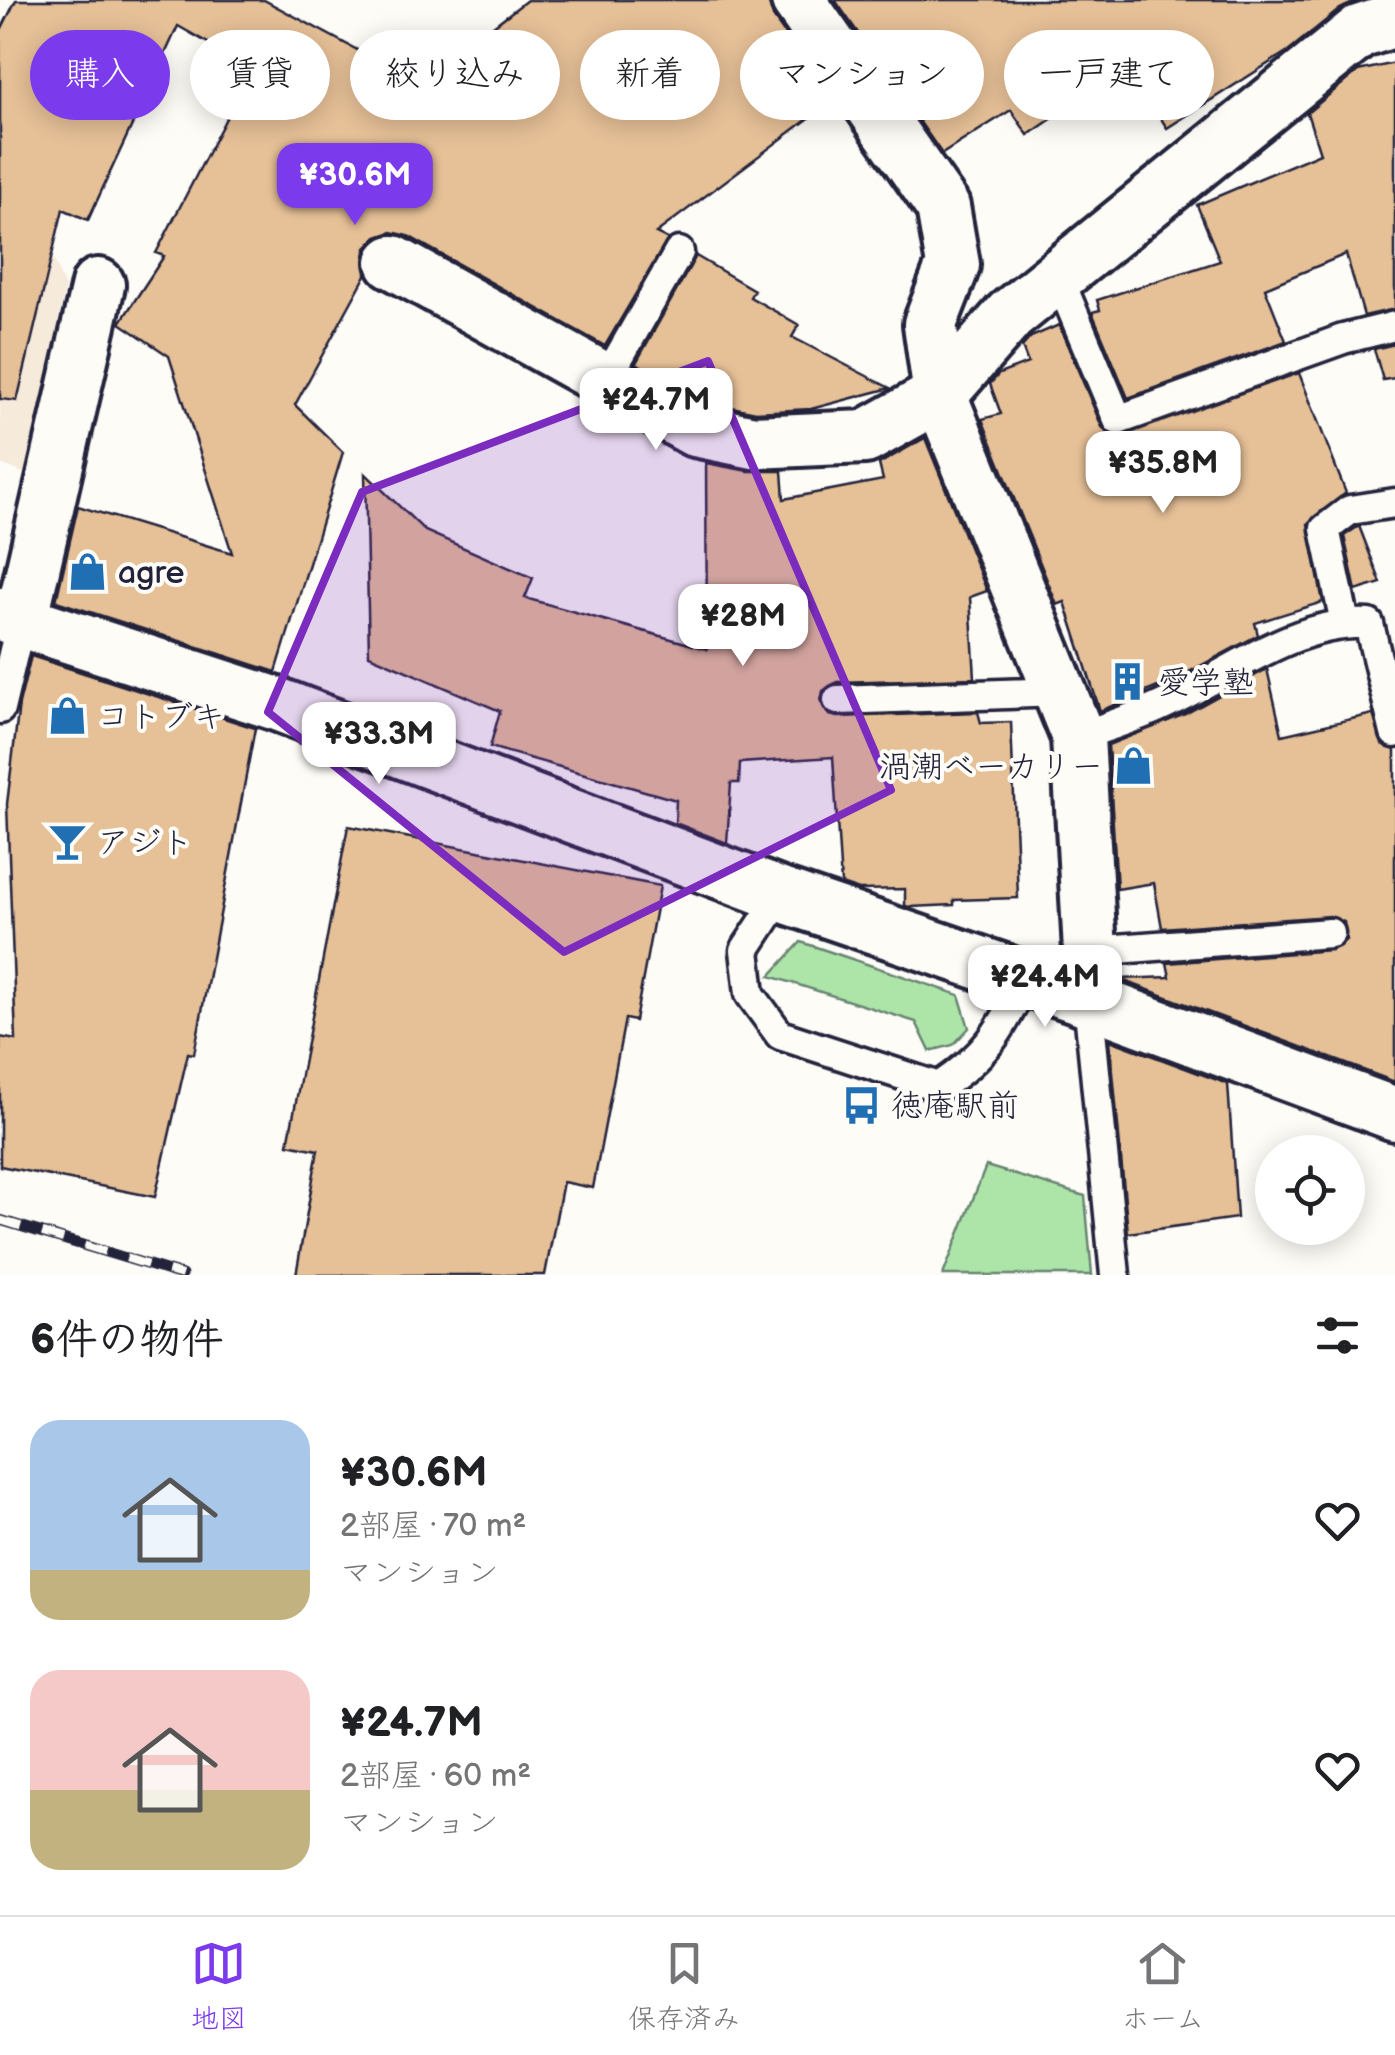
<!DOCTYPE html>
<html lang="ja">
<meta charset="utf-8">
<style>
:root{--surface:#fff;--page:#f2f2f2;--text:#202124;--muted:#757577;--line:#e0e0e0;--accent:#7c3aed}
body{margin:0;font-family:"Balsamiq Sans","Klee One",sans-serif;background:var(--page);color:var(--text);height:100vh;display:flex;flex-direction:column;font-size:38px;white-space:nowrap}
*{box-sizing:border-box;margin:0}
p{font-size:32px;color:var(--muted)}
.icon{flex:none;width:55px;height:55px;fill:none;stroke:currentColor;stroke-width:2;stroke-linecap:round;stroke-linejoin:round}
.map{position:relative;height:1275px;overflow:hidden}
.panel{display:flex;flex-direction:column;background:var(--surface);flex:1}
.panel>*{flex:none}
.top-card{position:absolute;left:30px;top:30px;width:1335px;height:90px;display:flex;gap:20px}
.buttons{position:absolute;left:1255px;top:1135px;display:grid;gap:20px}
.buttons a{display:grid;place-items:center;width:110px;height:110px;border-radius:50%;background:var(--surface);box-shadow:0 5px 25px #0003;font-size:50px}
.price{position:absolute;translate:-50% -85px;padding:0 22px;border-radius:20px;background:#fff;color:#222;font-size:32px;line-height:65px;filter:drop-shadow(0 2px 5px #0008)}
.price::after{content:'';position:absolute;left:50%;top:60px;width:30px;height:22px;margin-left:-15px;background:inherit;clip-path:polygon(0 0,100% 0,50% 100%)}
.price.selected{background:var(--accent);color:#fff}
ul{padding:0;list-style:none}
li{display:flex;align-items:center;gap:30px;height:250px;padding:0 30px}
li span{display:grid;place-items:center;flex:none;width:280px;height:200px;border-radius:30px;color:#555}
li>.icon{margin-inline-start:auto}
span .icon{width:120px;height:120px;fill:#fffc;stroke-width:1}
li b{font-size:42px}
h2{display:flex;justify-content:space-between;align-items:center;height:120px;padding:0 30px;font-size:42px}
.pill{padding:0 35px;border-radius:45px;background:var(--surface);box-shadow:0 5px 25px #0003;font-size:35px;line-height:90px}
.pill.selected{background:var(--accent);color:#fff}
.tabs{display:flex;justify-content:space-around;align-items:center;height:140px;border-top:2px solid var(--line);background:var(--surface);font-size:28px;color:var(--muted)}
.tabs a{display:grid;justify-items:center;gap:5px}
.tabs .selected{color:var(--accent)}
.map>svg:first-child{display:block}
.built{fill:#f6eada}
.green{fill:#ade5a9;stroke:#688472;stroke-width:2.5}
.building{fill:#e6c097;stroke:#22223b;stroke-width:2.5}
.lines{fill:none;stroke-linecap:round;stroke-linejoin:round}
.service-casing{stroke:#22223b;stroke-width:35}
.minor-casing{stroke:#22223b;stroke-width:60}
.service{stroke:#fdfcf7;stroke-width:28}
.minor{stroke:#fdfcf7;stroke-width:52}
.rail-casing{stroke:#22223b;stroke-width:11}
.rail{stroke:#fdfcf7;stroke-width:8;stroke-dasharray:22;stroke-linecap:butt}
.marked{fill:#7b2cbf;fill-opacity:0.2;stroke:#7b2cbf;stroke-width:8;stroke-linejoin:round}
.labels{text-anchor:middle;stroke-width:8;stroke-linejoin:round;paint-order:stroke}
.poi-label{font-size:32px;fill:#22223b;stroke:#fdfcf7;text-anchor:start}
</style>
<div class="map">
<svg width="1395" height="1275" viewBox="0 0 1395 1275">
<rect width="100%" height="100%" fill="#fdfcf7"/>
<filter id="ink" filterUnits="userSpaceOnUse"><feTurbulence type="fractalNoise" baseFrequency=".01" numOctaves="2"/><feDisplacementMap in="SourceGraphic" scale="20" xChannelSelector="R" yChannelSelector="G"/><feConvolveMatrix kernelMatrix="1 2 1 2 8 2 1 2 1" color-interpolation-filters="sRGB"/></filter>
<g filter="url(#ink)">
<polygon class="built" points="0,103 35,250 54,259 65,288 27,474 0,464"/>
<g class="green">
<polygon points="801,942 959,995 969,1028 953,1045 930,1051 916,1022 770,976"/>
<polygon points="986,1166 1085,1196 1092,1275 943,1275"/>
</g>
<g class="building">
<polygon points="16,0 264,0 419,83 527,0 768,0 773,17 832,101 656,233 668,239 605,346 408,236 392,232 377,237 366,248 366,275 295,405 343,452 276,672 56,601 78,506 232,553 169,356 120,323 164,256 156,253 252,68 178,26 88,220 63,209 17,401 0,399 0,32"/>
<polygon points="835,0 1360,0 1340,9 1288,51 1167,128 1128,67 1028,135 1011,110 942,154"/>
<polygon points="1395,63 1395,309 1364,316 1346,254 1265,288 1286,341 1128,398 1092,312 1100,310 1097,300 1220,261 1197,205 1320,153 1307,113 1358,71"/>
<polygon points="696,256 754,290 750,297 799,325 792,337 890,388 811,409 756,412 706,402 636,363"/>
<polygon points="1059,325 1102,427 1114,437 1299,373 1346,493 1308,524 1323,602 1255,623 1258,635 1170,682 1100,711 1065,602 1057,605 982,419 1001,414 990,384 999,374 1028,363 1022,347 1031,337"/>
<polygon points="1395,344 1395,378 1383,380 1374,349"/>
<polygon points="925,438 987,591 970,597 975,678 837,682 823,691 821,702 829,715 838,717 978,712 981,723 1011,722 1018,898 954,900 954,905 910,907 905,906 905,889 859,890 841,884 833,757 740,763 739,783 731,783 727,843 675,823 676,800 490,747 500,711 369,655 365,473 425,531 533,578 525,598 707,649 706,463 748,471 782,471 784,499 883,480 879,464"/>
<polygon points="1359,526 1381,583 1356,591 1344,536"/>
<polygon points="31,656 255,728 194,1054 188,1053 155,1197 0,1166 0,1037 16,1040 7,804 19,704"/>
<polygon points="1267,669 1282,735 1373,714 1382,744 1395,750 1395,1082 1119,979 1170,977 1167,963 1331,950 1346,940 1344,922 1330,916 1162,928 1154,883 1117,889 1108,745 1185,714"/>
<polygon points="348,826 660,886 635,1021 625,1019 593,1188 563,1182 545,1275 296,1275 318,1150 288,1144"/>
<polygon points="1110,1040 1228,1084 1237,1218 1128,1233"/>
</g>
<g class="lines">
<defs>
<g id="service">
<polyline points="1058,276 1118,420 1343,339 1395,326"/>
<polyline points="607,378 679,252"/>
<polyline points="1345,623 1325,529 1350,510 1395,503"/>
<polyline points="838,700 1060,692"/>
<polyline points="0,709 21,621"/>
<path d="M 1078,737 C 1103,728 1128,720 1152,710 C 1221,681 1290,620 1369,624 L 1395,733"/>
<path d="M 781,895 L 745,950 L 750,994 L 780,1035 L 939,1087 C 986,1055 1001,1032 1024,982"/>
<polyline points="1090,951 1330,933"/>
<polyline points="1088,1000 1115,1275"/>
</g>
<g id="minor">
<polyline points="798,0 943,207 953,265 930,324 940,395 1078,737 1090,951 1088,1000"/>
<polyline points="393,262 695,430 754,442 865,437 940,395 1010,315 1359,32 1395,20"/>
<polyline points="0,614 274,703 781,895 1088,1000 1395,1114"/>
<polyline points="21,621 98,285"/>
</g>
</defs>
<use href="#service" class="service-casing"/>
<use href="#minor" class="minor-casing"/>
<use href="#service" class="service"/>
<use href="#minor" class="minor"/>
<defs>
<polyline id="rail" points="0,1220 182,1275"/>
</defs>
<use href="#rail" class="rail-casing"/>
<use href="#rail" class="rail"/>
</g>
</g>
<path class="marked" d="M 708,361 L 891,790 L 564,952 L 268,712 L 362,492 Z"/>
<defs>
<symbol id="shop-bare" viewBox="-9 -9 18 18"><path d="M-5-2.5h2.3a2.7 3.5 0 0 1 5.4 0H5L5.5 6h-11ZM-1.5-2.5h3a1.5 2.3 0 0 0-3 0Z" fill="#1f6fb2" stroke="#fdfcf7" stroke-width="2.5" paint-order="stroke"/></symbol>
<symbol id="building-bare" viewBox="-9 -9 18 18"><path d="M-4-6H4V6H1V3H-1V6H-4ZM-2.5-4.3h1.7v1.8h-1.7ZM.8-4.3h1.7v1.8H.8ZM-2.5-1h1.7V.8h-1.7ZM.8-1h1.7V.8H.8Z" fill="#1f6fb2" stroke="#fdfcf7" stroke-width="2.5" paint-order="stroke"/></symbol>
<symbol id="bar-bare" viewBox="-9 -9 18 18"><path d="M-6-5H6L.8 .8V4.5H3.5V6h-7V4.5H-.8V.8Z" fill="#1f6fb2" stroke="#fdfcf7" stroke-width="2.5" paint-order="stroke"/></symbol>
<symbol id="bus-bare" viewBox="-9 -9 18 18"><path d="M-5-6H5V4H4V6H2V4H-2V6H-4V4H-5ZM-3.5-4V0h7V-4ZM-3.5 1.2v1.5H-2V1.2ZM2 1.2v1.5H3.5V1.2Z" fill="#1f6fb2" stroke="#fdfcf7" stroke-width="2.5" paint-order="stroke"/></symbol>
</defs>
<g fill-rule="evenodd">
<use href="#shop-bare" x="60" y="544" width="55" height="55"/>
<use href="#building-bare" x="1100" y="654" width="55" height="55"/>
<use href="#shop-bare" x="40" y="688" width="55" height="55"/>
<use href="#shop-bare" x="1106" y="738" width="55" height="55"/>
<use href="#bar-bare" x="40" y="814" width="55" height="55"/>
<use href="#bus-bare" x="834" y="1078" width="55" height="55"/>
</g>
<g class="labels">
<g class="poi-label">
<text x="118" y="583">agre</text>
<text x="1158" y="693">愛学塾</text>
<text x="97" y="727">コトブキ</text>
<text x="1103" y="777" text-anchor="end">渦潮ベーカリー</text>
<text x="97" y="853">アジト</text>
<text x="891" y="1116">徳庵駅前</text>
</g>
</g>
</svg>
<div class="buttons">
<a><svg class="icon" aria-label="locate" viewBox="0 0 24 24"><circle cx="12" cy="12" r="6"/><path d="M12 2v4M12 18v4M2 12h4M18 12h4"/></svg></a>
</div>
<b class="price selected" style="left:355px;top:228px">¥30.6M</b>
<b class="price" style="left:656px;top:453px">¥24.7M</b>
<b class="price" style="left:1163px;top:516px">¥35.8M</b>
<b class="price" style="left:743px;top:669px">¥28M</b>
<b class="price" style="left:379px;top:787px">¥33.3M</b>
<b class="price" style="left:1045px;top:1030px">¥24.4M</b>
<div class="top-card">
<a class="pill selected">購入</a>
<a class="pill">賃貸</a>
<a class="pill">絞り込み</a>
<a class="pill">新着</a>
<a class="pill">マンション</a>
<a class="pill">一戸建て</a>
</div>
</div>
<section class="panel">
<h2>6件の物件<svg class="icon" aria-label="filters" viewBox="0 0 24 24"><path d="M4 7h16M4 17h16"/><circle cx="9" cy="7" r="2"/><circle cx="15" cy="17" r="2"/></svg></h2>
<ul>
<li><span style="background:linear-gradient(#a9c7e8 75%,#c2b280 0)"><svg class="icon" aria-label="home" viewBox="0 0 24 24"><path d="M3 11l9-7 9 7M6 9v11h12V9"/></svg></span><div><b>¥30.6M</b><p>2部屋 · 70 m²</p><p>マンション</p></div><svg class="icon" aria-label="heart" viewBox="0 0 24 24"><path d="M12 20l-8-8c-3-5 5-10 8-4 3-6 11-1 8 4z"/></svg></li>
<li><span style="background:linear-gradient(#f6c9c9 60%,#c2b280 0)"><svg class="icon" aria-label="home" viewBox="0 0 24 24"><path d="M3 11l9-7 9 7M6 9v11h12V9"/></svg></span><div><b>¥24.7M</b><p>2部屋 · 60 m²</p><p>マンション</p></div><svg class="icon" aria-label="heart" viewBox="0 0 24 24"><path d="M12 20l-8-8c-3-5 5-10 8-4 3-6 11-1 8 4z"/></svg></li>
</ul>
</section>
<nav class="tabs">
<a class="selected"><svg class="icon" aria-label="map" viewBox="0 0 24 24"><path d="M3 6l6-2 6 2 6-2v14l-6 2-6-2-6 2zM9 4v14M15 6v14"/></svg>地図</a>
<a><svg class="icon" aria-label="saved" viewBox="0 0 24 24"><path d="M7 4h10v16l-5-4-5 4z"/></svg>保存済み</a>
<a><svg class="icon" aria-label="home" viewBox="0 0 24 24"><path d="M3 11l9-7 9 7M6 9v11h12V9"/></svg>ホーム</a>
</nav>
